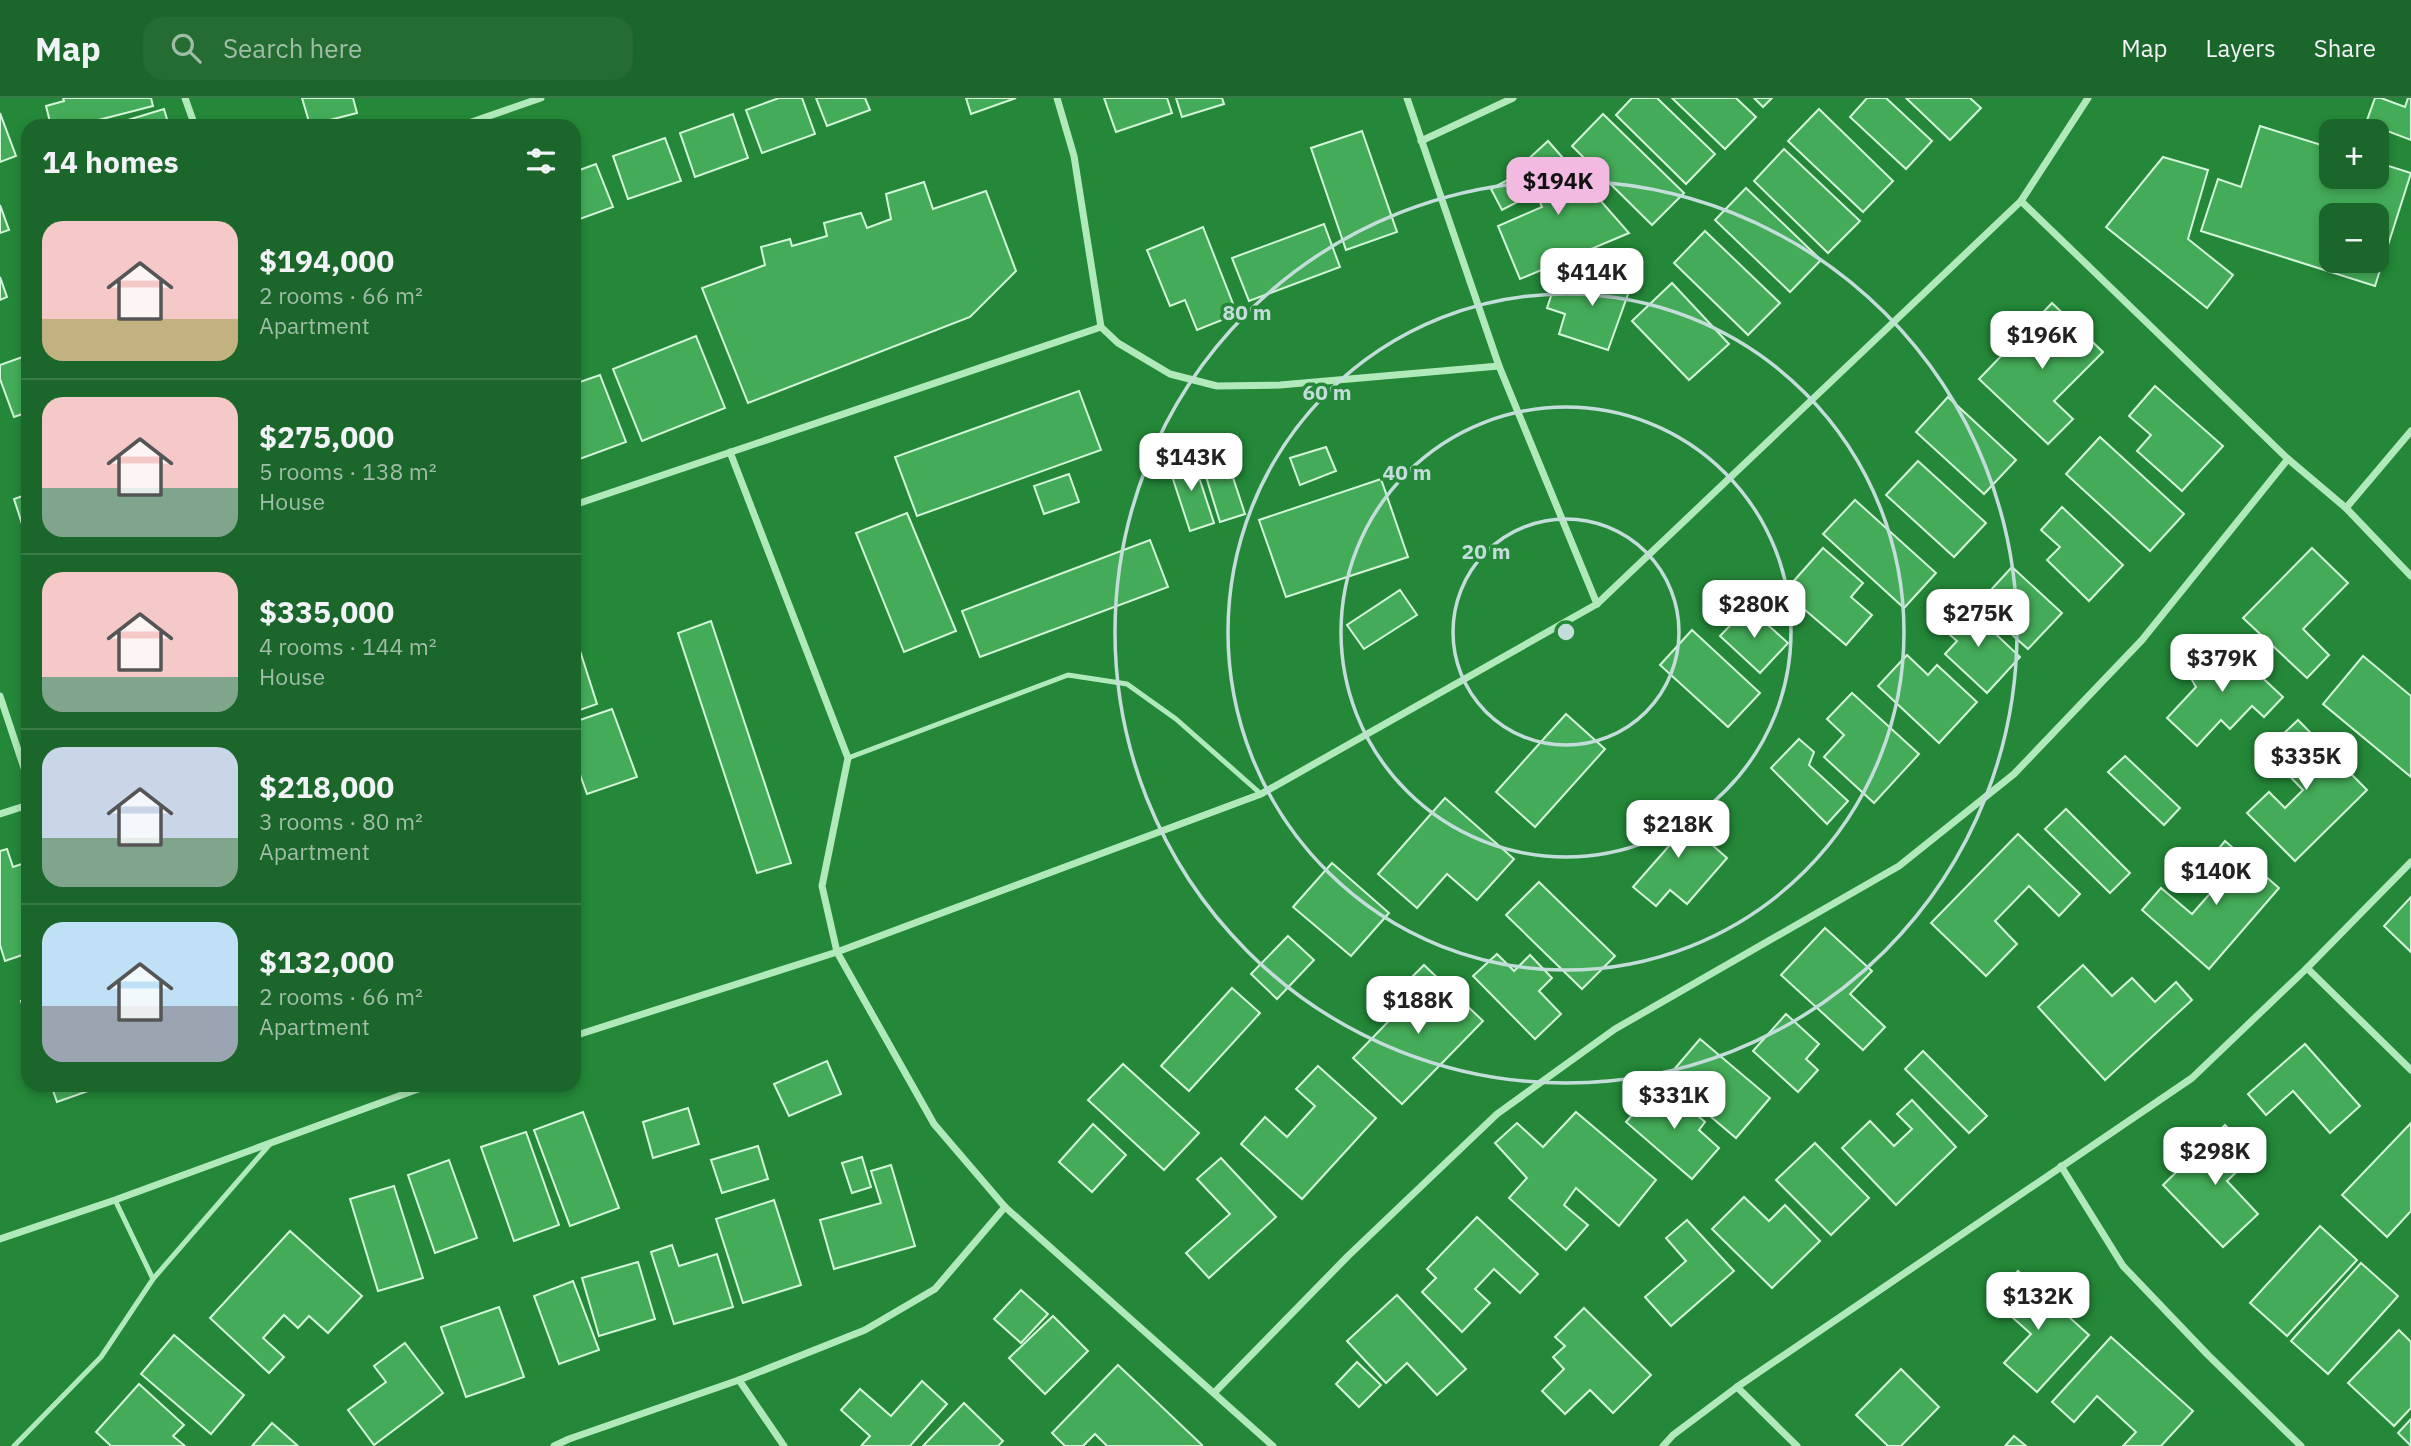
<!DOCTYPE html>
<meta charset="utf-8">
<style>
:root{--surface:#1b662a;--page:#246c32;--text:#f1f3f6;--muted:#a0bda8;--line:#397a47;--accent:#f2b9e1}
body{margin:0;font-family:"IBM Plex Sans",sans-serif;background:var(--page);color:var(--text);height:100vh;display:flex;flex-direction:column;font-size:26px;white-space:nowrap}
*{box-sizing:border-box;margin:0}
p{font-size:23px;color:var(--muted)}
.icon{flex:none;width:38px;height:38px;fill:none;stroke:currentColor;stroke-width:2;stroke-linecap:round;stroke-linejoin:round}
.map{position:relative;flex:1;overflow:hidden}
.panel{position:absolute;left:21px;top:21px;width:560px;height:973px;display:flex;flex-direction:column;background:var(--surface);border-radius:21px;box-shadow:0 4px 10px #0003}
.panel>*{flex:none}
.buttons{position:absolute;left:2319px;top:21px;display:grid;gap:14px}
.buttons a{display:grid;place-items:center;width:70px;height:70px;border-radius:14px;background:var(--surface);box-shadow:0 4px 10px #0003;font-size:35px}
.price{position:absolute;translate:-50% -60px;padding:0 16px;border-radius:14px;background:#fff;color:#222;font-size:23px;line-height:46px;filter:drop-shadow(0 2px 4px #0008)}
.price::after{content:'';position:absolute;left:50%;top:42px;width:21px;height:16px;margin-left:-10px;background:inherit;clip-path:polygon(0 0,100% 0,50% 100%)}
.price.selected{background:var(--accent);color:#111}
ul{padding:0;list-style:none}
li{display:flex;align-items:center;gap:21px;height:175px;padding:0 21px}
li+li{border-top:2px solid var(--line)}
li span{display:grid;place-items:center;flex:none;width:196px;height:140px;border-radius:21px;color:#555}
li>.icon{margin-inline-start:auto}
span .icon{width:84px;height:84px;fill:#fffc;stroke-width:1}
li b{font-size:30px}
h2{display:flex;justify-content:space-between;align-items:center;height:84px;padding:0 21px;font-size:30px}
header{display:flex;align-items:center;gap:42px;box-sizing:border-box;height:98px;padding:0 35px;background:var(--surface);border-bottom:2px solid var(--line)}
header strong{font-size:33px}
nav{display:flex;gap:38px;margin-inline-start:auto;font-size:24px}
.search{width:490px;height:63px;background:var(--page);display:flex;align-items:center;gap:18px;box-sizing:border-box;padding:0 24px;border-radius:21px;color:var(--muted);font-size:26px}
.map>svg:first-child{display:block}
.building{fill:#44ac58;stroke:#d4f7da;stroke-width:2;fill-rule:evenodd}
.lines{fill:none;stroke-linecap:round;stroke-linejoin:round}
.service{stroke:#b0eaba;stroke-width:5}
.minor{stroke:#b0eaba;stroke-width:7}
.ring{fill:none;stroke:#c3dddb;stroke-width:3.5}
.centre{fill:#c3dddb;stroke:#248838;stroke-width:3.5}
.ring-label{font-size:21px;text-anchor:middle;font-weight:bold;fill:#c3dddb;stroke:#248838;stroke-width:7;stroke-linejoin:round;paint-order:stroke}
</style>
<header>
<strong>Map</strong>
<div class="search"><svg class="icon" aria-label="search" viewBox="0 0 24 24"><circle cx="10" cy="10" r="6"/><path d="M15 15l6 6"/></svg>Search here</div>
<nav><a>Map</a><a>Layers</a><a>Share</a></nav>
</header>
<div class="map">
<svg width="2411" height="1348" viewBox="0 0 2411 1348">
<rect width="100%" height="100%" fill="#248838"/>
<g class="building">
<polygon points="63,0 151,0 153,8 75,28 51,28 46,8 64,3"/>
<polygon points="302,0 353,0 357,15 310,27"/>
<polygon points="779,0 802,0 815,36 762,55 746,12"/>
<polygon points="816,0 865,0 870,12 827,28"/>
<polygon points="966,0 1016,0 971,16"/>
<polygon points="1104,0 1167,0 1172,15 1116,34"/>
<polygon points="1176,0 1222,0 1224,6 1182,19"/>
<polygon points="1632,0 1657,0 1715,56 1686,86 1616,17"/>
<polygon points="1672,0 1736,0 1756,19 1725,51"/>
<polygon points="1754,0 1772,0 1763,9"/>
<polygon points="1867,0 1886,0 1932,43 1906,71 1850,19"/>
<polygon points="1906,0 1970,0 1981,10 1950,42"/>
<polygon points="2375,0 2381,0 2405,9 2408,0 2411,0 2411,42 2366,25"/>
<polygon points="164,11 169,28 108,28"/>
<polygon points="1819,11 1893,83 1863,114 1788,43"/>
<polygon points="0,15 16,58 0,64"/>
<polygon points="733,16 748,60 695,79 680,35"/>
<polygon points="1603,16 1684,95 1652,127 1572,48"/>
<path d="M 2260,28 L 2331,50 L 2331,79 L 2376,79 L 2376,64 L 2411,75 L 2375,188 L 2201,133 L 2218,81 L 2241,89 ZM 2331,117 L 2376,117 L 2376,163 L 2331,163 Z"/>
<polygon points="1362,33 1397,134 1346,152 1311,50"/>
<polygon points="665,40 681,83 628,101 613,58"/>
<polygon points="1548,43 1629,135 1520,181 1498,128 1542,109 1524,65"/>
<polygon points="1784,51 1860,123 1828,155 1754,83"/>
<polygon points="2163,59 2208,72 2188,141 2233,177 2207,210 2106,129"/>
<polygon points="596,66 613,109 574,123 574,74"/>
<polygon points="1511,80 1523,101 1502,112 1491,91"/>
<polygon points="924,84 933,111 986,93 1016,173 970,219 748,305 702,190 765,167 761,149 790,141 792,148 827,138 824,125 861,115 867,130 891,121 886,96"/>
<polygon points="1746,90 1821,162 1790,194 1715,122"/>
<polygon points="0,107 9,132 0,135"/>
<polygon points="1324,126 1340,169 1249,203 1232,160"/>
<polygon points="1203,129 1237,216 1197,232 1185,202 1170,208 1147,152"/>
<polygon points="1705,133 1780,205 1748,237 1674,165"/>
<polygon points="1595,169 1633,182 1608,252 1559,236 1565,216 1547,210 1555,186 1585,197"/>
<polygon points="0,179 7,199 0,202"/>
<polygon points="1672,185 1729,246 1689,282 1632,223"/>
<polygon points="2052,205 2103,254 2054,303 2073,321 2048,346 1979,281"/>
<polygon points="696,238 725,310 642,343 613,271"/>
<polygon points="25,258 28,265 28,314 14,319 0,281 0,267"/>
<polygon points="600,277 626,344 574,363 574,286"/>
<polygon points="2155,288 2223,348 2182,393 2137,353 2151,337 2129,318"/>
<polygon points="1079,293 1101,352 917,418 895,359"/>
<polygon points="1948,299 2016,362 1984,396 1916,334"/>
<polygon points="2100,339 2184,416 2150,453 2066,376"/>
<polygon points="1223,349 1245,416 1220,424 1199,356"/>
<polygon points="1326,349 1336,373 1300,387 1290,360"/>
<polygon points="1192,358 1214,425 1190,433 1168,366"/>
<polygon points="28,362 28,381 23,364"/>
<polygon points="1918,363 1986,425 1954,459 1886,397"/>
<polygon points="1069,376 1079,404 1044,416 1034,388"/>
<polygon points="1381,381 1408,459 1286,499 1259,422"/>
<polygon points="28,396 28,430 24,432 14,401"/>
<polygon points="1855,402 1936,475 1904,510 1823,436"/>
<polygon points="2062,409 2123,467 2089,503 2047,462 2060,449 2041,432"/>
<polygon points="907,415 956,533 904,554 856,435"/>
<polygon points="1150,442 1168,489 980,559 962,513"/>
<polygon points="1823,450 1863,485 1851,499 1872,517 1846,547 1784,494"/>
<polygon points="2312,450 2348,485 2303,531 2329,557 2307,580 2243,520"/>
<polygon points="2012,469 2062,515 2028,551 1978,506"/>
<polygon points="1400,492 1417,517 1364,551 1347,527"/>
<polygon points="1964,506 2020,559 1987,595 1945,556 1957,543 1941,529"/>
<polygon points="1748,509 1788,545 1760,575 1720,538"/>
<polygon points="711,523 791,765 757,775 678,535"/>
<polygon points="1692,532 1760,595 1728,629 1660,567"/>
<polygon points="574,534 597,606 574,614"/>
<polygon points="2221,541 2283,599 2264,619 2252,608 2230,631 2221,622 2197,648 2167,620 2196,589 2188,575"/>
<polygon points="1907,557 1928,577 1937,567 1977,604 1939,645 1878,588"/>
<polygon points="2363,558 2411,598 2411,679 2323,606"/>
<polygon points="1852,595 1919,656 1874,705 1824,659 1844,637 1827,621"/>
<polygon points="612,611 637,679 587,696 574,660 574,624"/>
<polygon points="1566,616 1605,651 1535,729 1496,694"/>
<polygon points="2298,622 2367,692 2295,763 2247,715 2269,694 2285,710 2303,692 2265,653"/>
<polygon points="1799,641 1814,654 1809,667 1848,703 1827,726 1771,670"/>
<polygon points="2125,658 2180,710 2164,727 2108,674"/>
<polygon points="1445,700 1514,761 1477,802 1447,776 1417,810 1378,776"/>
<polygon points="1665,705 1727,760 1687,806 1670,792 1656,808 1633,789 1669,748 1645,727"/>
<polygon points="2066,711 2130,775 2110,795 2045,731"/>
<polygon points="2018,736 2080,796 2059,818 2029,788 1995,823 2017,846 1986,878 1931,825"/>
<polygon points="2225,743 2279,790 2209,871 2142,812 2161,790 2192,816 2221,783 2204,768"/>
<polygon points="7,751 13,769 28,764 28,855 5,863 0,847 0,753"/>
<polygon points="1332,765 1389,815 1351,858 1293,809"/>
<polygon points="1539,784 1615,858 1582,891 1506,817"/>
<polygon points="2411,799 2411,854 2384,828"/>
<polygon points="1825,830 1872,873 1850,896 1885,929 1863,952 1781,877"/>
<polygon points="1288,838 1314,862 1277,901 1251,876"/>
<polygon points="1497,856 1514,873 1530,857 1552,880 1539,893 1561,916 1535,941 1473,878"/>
<polygon points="1424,867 1483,923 1402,1006 1353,960 1411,900 1401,890"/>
<polygon points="2083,867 2112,898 2132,880 2155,904 2176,884 2192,902 2105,982 2038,909"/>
<polygon points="1232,890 1260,915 1189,993 1161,968"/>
<polygon points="28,901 28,923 21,903"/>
<polygon points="1786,916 1819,946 1806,961 1818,972 1798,994 1753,953"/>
<polygon points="1700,941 1770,1000 1736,1040 1666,981"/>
<polygon points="2305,946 2360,1008 2330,1035 2293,993 2266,1017 2248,996"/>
<polygon points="1923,953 1987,1018 1969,1035 1905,971"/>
<polygon points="827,963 841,996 789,1018 774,986"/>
<polygon points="1123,966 1199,1035 1164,1072 1088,1002"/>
<polygon points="1318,968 1376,1020 1302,1101 1241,1046 1265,1019 1287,1039 1315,1008 1296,991"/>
<polygon points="1660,985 1705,1024 1699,1032 1719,1050 1692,1081 1626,1024"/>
<polygon points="51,987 105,987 57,1004"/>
<polygon points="1912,1002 1956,1049 1896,1107 1842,1050 1870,1023 1894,1048 1912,1031 1897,1016"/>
<polygon points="688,1010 699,1046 653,1060 643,1024"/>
<polygon points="583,1014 619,1110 570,1128 534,1032"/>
<polygon points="1576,1014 1656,1082 1619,1128 1576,1090 1564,1107 1588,1127 1566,1152 1509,1100 1527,1080 1495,1045 1517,1025 1543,1049"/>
<polygon points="2411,1025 2411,1113 2387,1139 2342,1097"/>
<polygon points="1093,1026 1126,1057 1092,1094 1059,1064"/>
<polygon points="2225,1027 2254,1057 2227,1083 2258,1116 2223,1149 2163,1087"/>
<polygon points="526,1034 559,1127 514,1143 481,1049"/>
<polygon points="1815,1045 1869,1100 1831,1137 1776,1082"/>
<polygon points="758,1048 768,1081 722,1095 711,1062"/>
<polygon points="862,1059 871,1089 852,1095 842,1065"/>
<polygon points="1221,1060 1276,1119 1209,1180 1186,1155 1230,1116 1197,1081"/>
<polygon points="449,1062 477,1140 435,1155 408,1077"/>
<polygon points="891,1067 915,1148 834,1171 820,1122 881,1105 871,1073"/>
<polygon points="394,1088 423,1180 378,1193 350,1101"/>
<polygon points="1744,1099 1769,1123 1785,1107 1820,1143 1772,1190 1712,1131"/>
<polygon points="774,1102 801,1187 743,1205 716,1121"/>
<polygon points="1477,1119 1538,1176 1520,1195 1494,1171 1475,1191 1490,1205 1462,1234 1422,1194 1436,1180 1427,1171"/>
<polygon points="1687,1122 1734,1173 1671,1228 1645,1199 1686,1163 1666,1140"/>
<polygon points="2320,1128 2357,1162 2287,1238 2250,1205"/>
<polygon points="290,1133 362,1198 328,1235 309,1218 298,1230 284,1217 263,1240 284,1259 269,1275 210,1220"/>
<polygon points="672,1147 679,1168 717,1156 733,1209 674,1226 651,1154"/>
<polygon points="638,1164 655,1221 599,1238 582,1180"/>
<polygon points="2361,1165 2398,1198 2328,1276 2291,1243"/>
<polygon points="2018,1173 2089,1237 2037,1294 2004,1265 2031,1236 1992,1201"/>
<polygon points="573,1183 599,1252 559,1266 534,1198"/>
<polygon points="1021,1192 1048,1216 1021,1245 994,1221"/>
<polygon points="1397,1197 1466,1271 1437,1297 1407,1265 1386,1285 1347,1243"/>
<polygon points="499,1209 524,1279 466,1299 441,1229"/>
<polygon points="1584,1210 1651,1277 1613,1315 1590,1292 1565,1316 1542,1293 1564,1271 1553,1259 1565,1248 1555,1239"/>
<polygon points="1053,1218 1088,1253 1045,1296 1009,1260"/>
<polygon points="2399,1232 2411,1244 2411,1310 2394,1328 2348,1285"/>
<polygon points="174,1237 244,1297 211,1336 141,1276"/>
<polygon points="2111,1239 2193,1313 2161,1348 2123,1348 2136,1334 2097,1298 2074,1324 2052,1304"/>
<polygon points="405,1245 443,1295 374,1347 348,1312 386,1284 374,1268"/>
<polygon points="1357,1264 1381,1287 1359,1309 1336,1286"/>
<polygon points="1118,1267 1202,1347 1201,1348 1107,1348 1095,1336 1083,1348 1065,1348 1052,1335"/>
<polygon points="1901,1271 1939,1309 1901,1348 1888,1348 1856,1317"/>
<polygon points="922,1283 947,1306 910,1348 861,1348 870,1338 841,1312 860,1291 891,1318"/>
<polygon points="139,1286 184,1327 173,1338 185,1348 111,1348 96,1334"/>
<polygon points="964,1305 1003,1343 998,1348 923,1348"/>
<polygon points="2411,1321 2411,1348 2398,1335"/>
<polygon points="272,1325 298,1348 252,1348"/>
<polygon points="2014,1338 2026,1348 2005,1348"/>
</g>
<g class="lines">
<g class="service">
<polyline points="848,660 1068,577 1127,586 1176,621 1261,696"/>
<polyline points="153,1181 270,1046"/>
<polyline points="14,1348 101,1259 153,1181 115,1102"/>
</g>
<g class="minor">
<polyline points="185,0 195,28"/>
<polyline points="1057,0 1074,58 1101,229 1118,245 1170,276 1217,288 1280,287 1499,268"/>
<polyline points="1407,0 1499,268 1597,506"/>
<polyline points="460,28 541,0"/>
<polyline points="1421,43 1513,0"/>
<polyline points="2021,103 2288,361 2346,410 2411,478"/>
<polyline points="730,354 848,660 822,788 837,854 934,1026 1005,1109 1273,1348"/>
<polyline points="574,407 1101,229"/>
<polyline points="2346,410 2411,333"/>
<polyline points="0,598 28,682"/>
<polyline points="0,716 28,707"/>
<polyline points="2307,870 2411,972"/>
<polyline points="574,938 837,854 1261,696 1597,506 2021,103 2088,0"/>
<polyline points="2061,1068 2123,1168 2208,1257 2301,1348"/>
<polyline points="0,1141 115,1102 429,987"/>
<polyline points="739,1282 784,1348"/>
<polyline points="1737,1289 1797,1348"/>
<polyline points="1215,1294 1348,1158 1497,1016 1615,931 1899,768 2014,676 2142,542 2288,361"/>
<polyline points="554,1348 569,1341 739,1282 865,1232 935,1191 1005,1109"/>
<polyline points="1663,1348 1673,1337 1737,1289 2192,980 2307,870 2411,764"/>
</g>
</g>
<g class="ring">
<circle cx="1566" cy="534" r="113"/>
<circle cx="1566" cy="534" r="225"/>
<circle cx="1566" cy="534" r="338"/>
<circle cx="1566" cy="534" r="451"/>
</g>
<circle cx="1566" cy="534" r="10" class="centre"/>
<g class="ring-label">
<text x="1247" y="222">80 m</text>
<text x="1327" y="302">60 m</text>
<text x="1407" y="382">40 m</text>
<text x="1486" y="461">20 m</text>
</g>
</svg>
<div class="buttons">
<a>+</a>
<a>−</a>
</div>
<b class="price selected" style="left:1558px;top:119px">$194K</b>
<b class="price" style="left:1592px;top:210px">$414K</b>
<b class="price" style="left:2042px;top:273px">$196K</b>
<b class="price" style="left:1191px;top:395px">$143K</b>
<b class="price" style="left:1754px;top:542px">$280K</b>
<b class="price" style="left:1978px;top:551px">$275K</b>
<b class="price" style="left:2222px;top:596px">$379K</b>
<b class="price" style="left:2306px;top:694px">$335K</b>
<b class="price" style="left:1678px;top:762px">$218K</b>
<b class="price" style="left:2216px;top:809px">$140K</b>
<b class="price" style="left:1418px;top:938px">$188K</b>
<b class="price" style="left:1674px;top:1033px">$331K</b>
<b class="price" style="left:2215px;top:1089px">$298K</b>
<b class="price" style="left:2038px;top:1234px">$132K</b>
<section class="panel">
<h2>14 homes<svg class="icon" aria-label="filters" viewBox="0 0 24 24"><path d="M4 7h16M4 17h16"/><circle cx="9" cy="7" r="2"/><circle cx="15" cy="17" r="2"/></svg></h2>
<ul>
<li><span style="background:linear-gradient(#f6c9c9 70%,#c2b280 0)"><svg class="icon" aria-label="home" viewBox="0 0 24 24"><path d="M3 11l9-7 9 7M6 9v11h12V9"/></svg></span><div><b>$194,000</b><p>2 rooms · 66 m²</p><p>Apartment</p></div></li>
<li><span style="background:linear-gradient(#f6c9c9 65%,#7fa58c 0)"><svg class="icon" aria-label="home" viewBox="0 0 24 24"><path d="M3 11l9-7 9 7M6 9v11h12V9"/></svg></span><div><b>$275,000</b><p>5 rooms · 138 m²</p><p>House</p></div></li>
<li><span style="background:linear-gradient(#f6c9c9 75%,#7fa58c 0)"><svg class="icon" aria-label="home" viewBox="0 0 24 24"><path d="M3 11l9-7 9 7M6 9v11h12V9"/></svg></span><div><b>$335,000</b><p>4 rooms · 144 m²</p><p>House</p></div></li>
<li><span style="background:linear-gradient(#c9d6e8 65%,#7fa58c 0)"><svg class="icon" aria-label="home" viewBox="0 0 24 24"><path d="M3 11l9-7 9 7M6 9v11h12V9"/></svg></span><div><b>$218,000</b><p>3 rooms · 80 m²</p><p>Apartment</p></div></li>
<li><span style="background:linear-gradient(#bfe0f5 60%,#9aa5b1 0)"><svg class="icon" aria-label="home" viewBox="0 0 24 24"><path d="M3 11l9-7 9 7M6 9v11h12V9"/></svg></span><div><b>$132,000</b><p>2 rooms · 66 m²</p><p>Apartment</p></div></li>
</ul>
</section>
</div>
